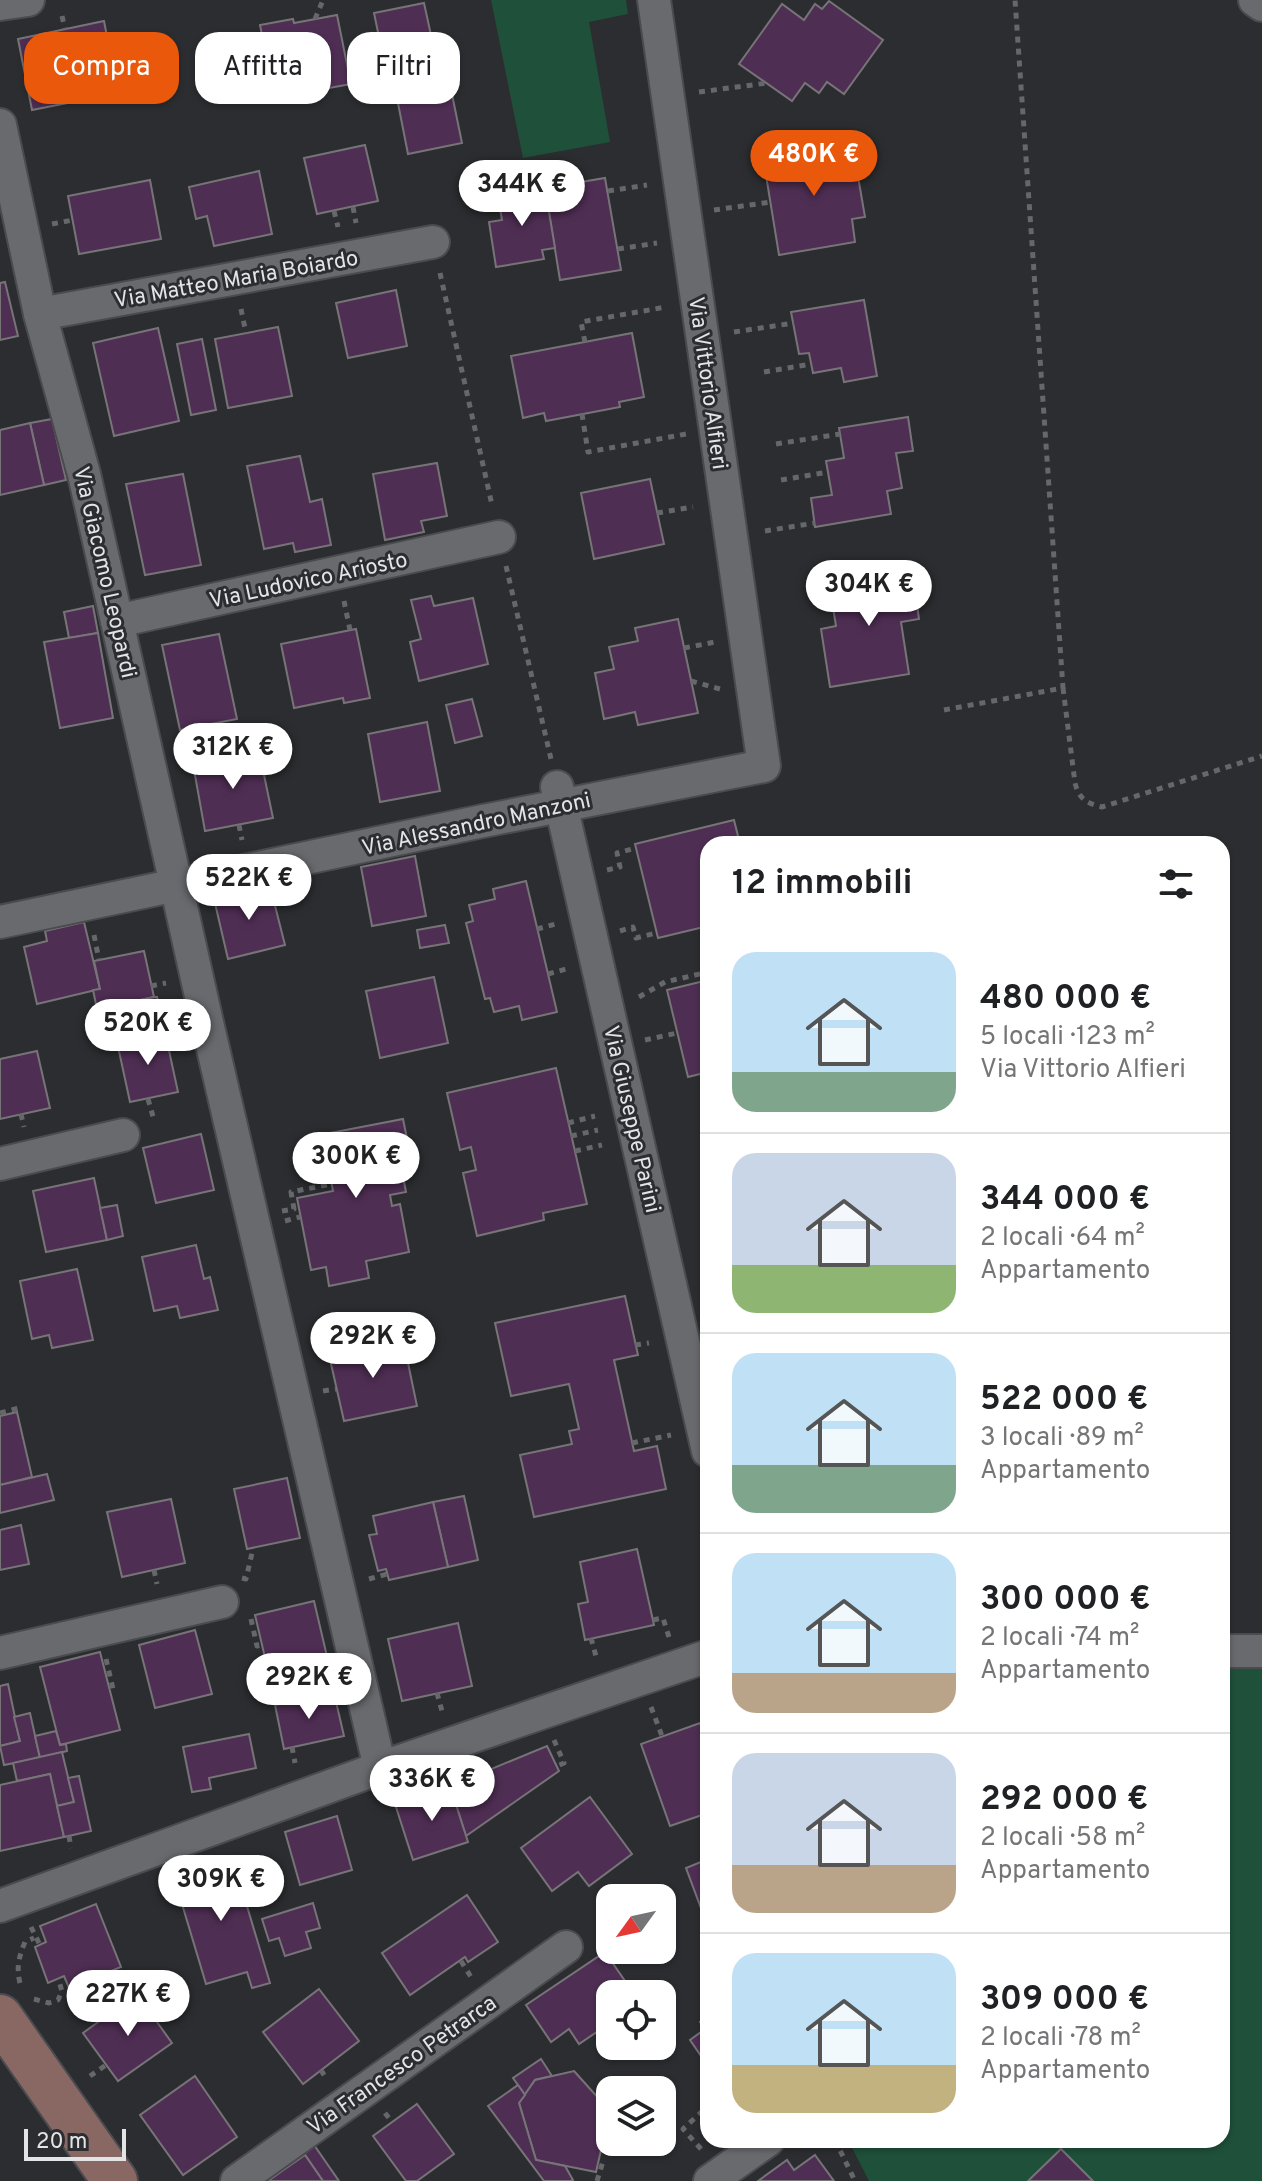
<!DOCTYPE html>
<html lang="it">
<meta charset="utf-8">
<style>
:root{--surface:#fff;--page:#f6f6f6;--text:#202124;--muted:#757577;--line:#e0e0e0;--accent:#ea580c}
body{margin:0;font-family:Overpass,sans-serif;background:var(--page);color:var(--text);height:100vh;display:flex;flex-direction:column;font-size:30px;white-space:nowrap}
*{box-sizing:border-box;margin:0}
p{font-size:26px;color:var(--muted)}
.icon{flex:none;width:44px;height:44px;fill:none;stroke:currentColor;stroke-width:2;stroke-linecap:round;stroke-linejoin:round}
.map{position:relative;flex:1;overflow:hidden}
.drawer{position:absolute;left:700px;top:836px;width:530px;height:1312px;display:flex;flex-direction:column;background:var(--surface);border-radius:24px;box-shadow:0 2px 6px #0004}
.drawer>*{flex:none}
.guide{position:absolute;left:24px;top:32px;width:556px;height:72px;display:flex;gap:16px}
.needle{width:52px;rotate:237deg}
.controls{position:absolute;left:596px;top:1884px;display:grid;gap:16px}
.controls a{display:grid;place-items:center;width:80px;height:80px;border-radius:16px;background:var(--surface);box-shadow:0 2px 6px #0004;font-size:40px}
.scale{position:absolute;left:24px;bottom:20px;width:102px;box-sizing:border-box;padding-left:8px;border:4px solid #e2e4e6;border-top:0;font-size:22px;line-height:28px;white-space:nowrap;color:#e2e4e6;-webkit-text-stroke:6px #2b2d30;paint-order:stroke}
.price{position:absolute;translate:-50% -68px;padding:0 18px;border-radius:28px;background:#fff;color:#222;font-size:26px;line-height:52px;filter:drop-shadow(0 2px 4px #0008)}
.price::after{content:'';position:absolute;left:50%;top:48px;width:24px;height:18px;margin-left:-12px;background:inherit;clip-path:polygon(0 0,100% 0,50% 100%)}
.price.selected{background:var(--accent);color:#fff}
ul{padding:0;list-style:none}
li{display:flex;align-items:center;gap:24px;height:200px;padding:0 32px}
li+li{border-top:2px solid var(--line)}
li span{display:grid;place-items:center;flex:none;width:224px;height:160px;border-radius:24px;color:#555}
li>.icon{margin-inline-start:auto}
span .icon{width:96px;height:96px;fill:#fffc;stroke-width:1}
li b{font-size:34px}
h2{display:flex;justify-content:space-between;align-items:center;height:96px;padding:0 32px;font-size:34px}
.tag{padding:0 28px;border-radius:24px;background:var(--surface);box-shadow:0 2px 6px #0004;font-size:28px;line-height:72px}
.tag.selected{background:var(--accent);color:#fff}
.map>svg:first-child{display:block}
.green{fill:#1f503a}
.building{fill:#4f2e54;stroke:#777478;stroke-width:2}
.lines{fill:none;stroke-linecap:round;stroke-linejoin:round}
.street-casing{stroke:#494b4e;stroke-width:36}
.secondary-casing{stroke:#494b4e;stroke-width:48}
.path{stroke:#65676a;stroke-width:5;stroke-dasharray:6 6;stroke-linecap:butt}
.street{stroke:#686a6e;stroke-width:32}
.secondary{stroke:#896863;stroke-width:44}
.labels{text-anchor:middle;stroke-width:6;stroke-linejoin:round;paint-order:stroke}
.street-label{font-size:22px;fill:#e2e4e6;stroke:#2b2d30}
</style>
<div class="map">
<svg width="1262" height="2181" viewBox="0 0 1262 2181">
<rect width="100%" height="100%" fill="#2b2d30"/>
<g class="green">
<polygon points="491,0 626,0 628,14 589,22 610,142 523,158"/>
<polygon points="1222,1666 1262,1669 1262,2181 869,2181 848,2140 1222,2140"/>
</g>
<g class="building">
<polygon points="829,1 883,40 844,94 827,82 819,93 805,83 792,101 739,64 782,4 804,20 815,4 822,9"/>
<polygon points="424,3 439,72 447,70 462,143 408,154 395,88 390,90 374,13"/>
<polygon points="337,15 351,84 280,97 274,69 269,70 260,25 293,19 294,23"/>
<polygon points="104,21 118,93 32,110 18,39"/>
<polygon points="845,142 848,161 855,159 865,217 852,219 855,242 779,255 763,157"/>
<polygon points="365,145 378,201 317,214 304,158"/>
<polygon points="259,171 272,234 214,246 207,216 196,219 189,187"/>
<polygon points="605,178 621,270 560,280 545,188"/>
<polygon points="150,180 161,239 79,254 68,196"/>
<polygon points="545,188 555,248 542,250 544,259 496,267 489,222 502,220 498,196"/>
<polygon points="5,282 18,336 0,340 0,283"/>
<polygon points="396,290 407,346 348,358 336,303"/>
<polygon points="864,300 877,376 844,382 841,368 813,373 809,353 799,354 791,312"/>
<polygon points="278,327 292,396 228,408 215,339"/>
<polygon points="158,328 179,421 114,436 93,343"/>
<polygon points="632,333 644,397 619,402 620,407 546,421 544,413 523,418 511,356"/>
<polygon points="202,339 216,410 191,415 177,344"/>
<polygon points="908,417 913,451 896,453 902,488 887,491 891,514 815,527 811,498 832,495 826,461 844,458 839,428"/>
<polygon points="52,419 66,480 44,485 30,423"/>
<polygon points="30,423 44,485 0,495 0,430"/>
<polygon points="300,456 310,502 322,499 331,545 295,552 293,543 264,549 247,466"/>
<polygon points="437,463 447,516 421,521 424,532 385,540 373,474"/>
<polygon points="183,474 201,565 145,575 126,484"/>
<polygon points="650,479 664,544 594,559 581,493"/>
<polygon points="912,570 919,619 901,622 909,674 830,687 821,629 836,626 829,583"/>
<polygon points="431,596 434,606 473,598 488,664 419,681 410,642 421,639 411,600"/>
<polygon points="93,606 98,633 69,638 64,612"/>
<polygon points="678,619 698,713 638,725 635,712 604,719 595,673 614,669 609,647 638,641 635,628"/>
<polygon points="356,629 370,698 344,703 343,698 294,708 281,644"/>
<polygon points="98,633 113,718 60,728 44,642"/>
<polygon points="219,634 237,719 180,730 162,645"/>
<polygon points="472,699 482,736 455,743 446,705"/>
<polygon points="427,722 440,791 380,802 368,734"/>
<polygon points="259,751 273,818 205,831 193,764"/>
<polygon points="734,820 740,844 708,844 708,926 658,938 635,844"/>
<polygon points="415,856 426,916 372,926 361,867"/>
<polygon points="526,881 557,1012 522,1020 519,1006 494,1012 490,998 485,999 466,923 473,921 469,905 495,899 493,889"/>
<polygon points="270,886 285,945 228,959 214,899"/>
<polygon points="84,922 100,989 37,1004 24,947 47,941 45,931"/>
<polygon points="445,925 449,943 420,948 417,930"/>
<polygon points="144,951 154,997 97,1009 93,990 100,989 94,961"/>
<polygon points="434,977 448,1043 380,1058 366,991"/>
<polygon points="708,980 708,1072 688,1077 667,990"/>
<polygon points="154,997 157,997 165,1032 117,1042 109,1007"/>
<polygon points="165,1032 178,1092 130,1102 117,1042"/>
<polygon points="37,1051 50,1108 0,1119 0,1059"/>
<polygon points="556,1068 587,1204 543,1213 544,1220 477,1236 463,1173 476,1170 471,1147 460,1150 447,1093"/>
<polygon points="403,1119 413,1168 402,1171 406,1192 390,1195 392,1206 400,1204 409,1252 366,1261 369,1278 329,1286 326,1267 311,1270 297,1198 333,1191 328,1164 309,1168 304,1138"/>
<polygon points="201,1134 214,1190 156,1203 143,1148"/>
<polygon points="94,1178 107,1240 46,1252 33,1191"/>
<polygon points="117,1205 123,1236 107,1240 100,1208"/>
<polygon points="196,1245 204,1279 210,1277 218,1310 180,1318 177,1306 154,1311 142,1257"/>
<polygon points="77,1269 93,1340 52,1348 49,1335 32,1339 20,1281"/>
<polygon points="625,1296 638,1355 614,1360 634,1451 657,1446 666,1489 534,1517 520,1455 572,1444 569,1431 579,1429 569,1384 511,1396 495,1323"/>
<polygon points="403,1339 417,1406 344,1421 329,1355"/>
<polygon points="17,1412 32,1477 0,1485 0,1416"/>
<polygon points="47,1474 54,1500 0,1513 0,1485"/>
<polygon points="287,1478 300,1538 247,1549 234,1489"/>
<polygon points="464,1496 478,1560 448,1567 433,1502"/>
<polygon points="171,1499 185,1563 122,1577 107,1512"/>
<polygon points="433,1502 448,1567 389,1580 386,1569 378,1571 369,1535 377,1534 373,1516"/>
<polygon points="21,1525 29,1564 0,1570 0,1530"/>
<polygon points="637,1549 654,1625 585,1640 578,1604 588,1602 580,1562"/>
<polygon points="314,1601 329,1665 270,1679 255,1615"/>
<polygon points="458,1623 472,1686 402,1701 388,1639"/>
<polygon points="195,1630 212,1694 155,1708 139,1645"/>
<polygon points="100,1652 120,1730 60,1745 40,1667"/>
<polygon points="8,1684 20,1741 0,1746 0,1686"/>
<polygon points="334,1693 344,1736 284,1749 275,1705"/>
<polygon points="30,1713 40,1758 4,1765 0,1746 20,1741 14,1717"/>
<polygon points="700,1723 708,1744 708,1813 670,1826 641,1744"/>
<polygon points="56,1731 60,1745 66,1744 67,1751 40,1758 35,1736"/>
<polygon points="249,1734 256,1768 209,1778 211,1789 192,1792 183,1747"/>
<polygon points="547,1746 559,1771 466,1836 450,1786"/>
<polygon points="62,1752 74,1802 57,1806 50,1774 17,1781 13,1763"/>
<polygon points="50,1774 64,1837 0,1851 0,1785"/>
<polygon points="79,1776 91,1831 64,1837 57,1806 74,1802 68,1778"/>
<polygon points="450,1786 468,1842 413,1860 395,1804"/>
<polygon points="590,1797 632,1854 589,1886 578,1872 552,1891 521,1848"/>
<polygon points="337,1816 352,1870 300,1885 285,1832"/>
<polygon points="232,1856 270,1983 252,1988 247,1972 206,1984 173,1874"/>
<polygon points="708,1859 708,1927 686,1868"/>
<polygon points="467,1895 498,1942 468,1962 465,1957 410,1995 382,1953"/>
<polygon points="313,1903 320,1928 306,1932 311,1948 285,1956 279,1938 269,1941 262,1919"/>
<polygon points="96,1904 121,1967 69,1988 64,1976 48,1983 35,1947 46,1942 40,1926"/>
<polygon points="605,1952 634,1994 610,1994 610,2023 579,2044 569,2029 551,2042 526,2005"/>
<polygon points="319,1989 359,2041 303,2084 263,2032"/>
<polygon points="137,1994 172,2043 118,2081 83,2033"/>
<polygon points="708,2016 708,2066 690,2040 705,2029 700,2022"/>
<polygon points="541,2059 552,2076 535,2080 525,2095 513,2078"/>
<polygon points="574,2071 610,2111 596,2172 536,2160 519,2103 535,2080"/>
<polygon points="195,2076 237,2137 183,2175 140,2115"/>
<polygon points="518,2085 525,2095 519,2103 536,2160 565,2166 573,2180 571,2181 544,2181 488,2106"/>
<polygon points="417,2104 454,2154 417,2181 406,2181 373,2136"/>
<polygon points="312,2142 339,2181 323,2181 305,2155 268,2181 254,2181"/>
<polygon points="1061,2149 1093,2181 1028,2181"/>
<polygon points="305,2155 323,2181 268,2181 282,2171"/>
<polygon points="815,2155 834,2181 758,2181 787,2160 794,2170"/>
</g>
<g class="lines">
<defs>
<g id="street">
<polyline points="1255,0 1262,5"/>
<polyline points="0,4 28,0"/>
<polyline points="0,125 40,314 84,474 208,1027 380,1768"/>
<polyline points="40,314 433,242"/>
<polyline points="117,621 499,537"/>
<polyline points="557,787 708,1451"/>
<polyline points="0,922 483,821 764,766 654,0"/>
<polyline points="0,1164 123,1135"/>
<polyline points="1222,1651 1262,1651"/>
<polyline points="0,1653 222,1602"/>
<polyline points="0,1906 380,1768 708,1656"/>
<polyline points="237,2181 566,1947"/>
<polyline points="710,2181 768,2140"/>
</g>
<polyline id="secondary" points="0,2017 115,2181"/>
</defs>
<use href="#street" class="street-casing"/>
<use href="#secondary" class="secondary-casing"/>
<g class="path">
<polyline points="62,16 65,29"/>
<polyline points="315,19 323,0"/>
<polyline points="699,92 767,83"/>
<polyline points="608,191 647,185"/>
<polyline points="353,207 356,223"/>
<polyline points="714,210 771,202"/>
<polyline points="334,211 338,227"/>
<polyline points="52,224 73,220"/>
<polyline points="618,249 657,243"/>
<polyline points="440,273 492,505"/>
<polyline points="241,309 246,333"/>
<polyline points="734,332 794,323"/>
<polyline points="585,342 581,322 666,307"/>
<polyline points="764,372 811,364"/>
<polyline points="582,414 588,452 686,434"/>
<polyline points="776,444 840,434"/>
<polyline points="781,480 828,472"/>
<polyline points="657,513 693,507"/>
<polyline points="765,531 815,523"/>
<polyline points="506,566 551,759"/>
<polyline points="344,601 350,630"/>
<polyline points="684,648 715,642"/>
<polyline points="691,681 720,689"/>
<path d="M 1063,688 L 1075,783 C 1079,799 1086,803 1102,807 L 1262,756"/>
<polyline points="944,710 1063,688 1015,0"/>
<polyline points="239,825 242,840"/>
<polyline points="607,870 620,867 617,853 636,848"/>
<polyline points="537,929 556,924"/>
<polyline points="620,931 633,927 636,938 656,933"/>
<polyline points="94,935 99,960"/>
<polyline points="548,974 566,969"/>
<polyline points="151,986 166,983"/>
<polyline points="639,997 665,982 704,973 706,981"/>
<polyline points="645,1040 677,1033"/>
<polyline points="148,1099 154,1120"/>
<polyline points="21,1114 24,1127"/>
<polyline points="568,1123 595,1116"/>
<polyline points="571,1136 598,1130"/>
<polyline points="575,1151 602,1145"/>
<polyline points="282,1211 294,1209 291,1192 331,1184"/>
<polyline points="285,1221 300,1217"/>
<polyline points="635,1345 649,1343"/>
<polyline points="323,1391 336,1389"/>
<polyline points="0,1413 19,1408"/>
<polyline points="632,1443 671,1435"/>
<polyline points="154,1570 157,1584"/>
<polyline points="242,1578 246,1579 252,1553 251,1548"/>
<polyline points="369,1579 387,1574"/>
<polyline points="251,1619 257,1646 262,1645"/>
<polyline points="653,1620 663,1618 669,1637"/>
<polyline points="591,1638 597,1660"/>
<polyline points="106,1659 113,1689 110,1690"/>
<polyline points="437,1693 442,1711"/>
<polyline points="651,1707 662,1736"/>
<polyline points="554,1740 564,1763 557,1766"/>
<polyline points="292,1747 295,1763"/>
<polyline points="69,1836 71,1848"/>
<polyline points="31,1927 40,1945"/>
<polyline points="461,1961 471,1977"/>
<path d="M 20,1983 C 16,1968 19,1956 25,1942 L 34,1938"/>
<polyline points="34,1999 49,2003 58,2000 62,1991 58,1978"/>
<polyline points="321,2070 327,2080"/>
<polyline points="90,2076 106,2065"/>
<polyline points="385,2113 392,2122"/>
<polyline points="835,2140 855,2181"/>
<polyline points="701,2149 683,2129 708,2106"/>
<polyline points="597,2181 604,2158"/>
</g>
<use href="#street" class="street"/>
<use href="#secondary" class="secondary"/>
</g>
<g class="labels">
<g class="street-label">
<text transform="translate(236 278) rotate(-10)" y="8">Via Matteo Maria Boiardo</text>
<text transform="translate(709 383) rotate(82)" y="8">Via Vittorio Alfieri</text>
<text transform="translate(106 572) rotate(77)" y="8">Via Giacomo Leopardi</text>
<text transform="translate(308 579) rotate(-12)" y="8">Via Ludovico Ariosto</text>
<text transform="translate(476 823) rotate(-12)" y="8">Via Alessandro Manzoni</text>
<text transform="translate(633 1119) rotate(77)" y="8">Via Giuseppe Parini</text>
<text transform="translate(401 2064) rotate(-35)" y="8">Via Francesco Petrarca</text>
</g>
</g>
</svg>
<div class="controls">
<a><svg class="needle" viewBox="-14 -14 28 28"><path d="M0-13l5 13h-10z" fill="#e53935"/><path d="M0 13l5-13h-10z" fill="#757577"/></svg></a>
<a><svg class="icon" aria-label="locate" viewBox="0 0 24 24"><circle cx="12" cy="12" r="6"/><path d="M12 2v4M12 18v4M2 12h4M18 12h4"/></svg></a>
<a><svg class="icon" aria-label="layers" viewBox="0 0 24 24"><path d="M12 4l9 5-9 5-9-5zM3 14l9 5 9-5"/></svg></a>
</div>
<div class="scale">20 m</div>
<b class="price selected" style="left:814px;top:198px">480K €</b>
<b class="price" style="left:522px;top:228px">344K €</b>
<b class="price" style="left:869px;top:628px">304K €</b>
<b class="price" style="left:233px;top:791px">312K €</b>
<b class="price" style="left:249px;top:922px">522K €</b>
<b class="price" style="left:148px;top:1067px">520K €</b>
<b class="price" style="left:356px;top:1200px">300K €</b>
<b class="price" style="left:373px;top:1380px">292K €</b>
<b class="price" style="left:309px;top:1721px">292K €</b>
<b class="price" style="left:432px;top:1823px">336K €</b>
<b class="price" style="left:221px;top:1923px">309K €</b>
<b class="price" style="left:128px;top:2038px">227K €</b>
<div class="guide">
<a class="tag selected">Compra</a>
<a class="tag">Affitta</a>
<a class="tag">Filtri</a>
</div>
<section class="drawer">
<h2>12 immobili<svg class="icon" aria-label="filters" viewBox="0 0 24 24"><path d="M4 7h16M4 17h16"/><circle cx="9" cy="7" r="2"/><circle cx="15" cy="17" r="2"/></svg></h2>
<ul>
<li><span style="background:linear-gradient(#bfe0f5 75%,#7fa58c 0)"><svg class="icon" aria-label="home" viewBox="0 0 24 24"><path d="M3 11l9-7 9 7M6 9v11h12V9"/></svg></span><div><b>480 000 €</b><p>5 locali · 123 m²</p><p>Via Vittorio Alfieri</p></div></li>
<li><span style="background:linear-gradient(#c9d6e8 70%,#8fb573 0)"><svg class="icon" aria-label="home" viewBox="0 0 24 24"><path d="M3 11l9-7 9 7M6 9v11h12V9"/></svg></span><div><b>344 000 €</b><p>2 locali · 64 m²</p><p>Appartamento</p></div></li>
<li><span style="background:linear-gradient(#bfe0f5 70%,#7fa58c 0)"><svg class="icon" aria-label="home" viewBox="0 0 24 24"><path d="M3 11l9-7 9 7M6 9v11h12V9"/></svg></span><div><b>522 000 €</b><p>3 locali · 89 m²</p><p>Appartamento</p></div></li>
<li><span style="background:linear-gradient(#bfe0f5 75%,#b9a48a 0)"><svg class="icon" aria-label="home" viewBox="0 0 24 24"><path d="M3 11l9-7 9 7M6 9v11h12V9"/></svg></span><div><b>300 000 €</b><p>2 locali · 74 m²</p><p>Appartamento</p></div></li>
<li><span style="background:linear-gradient(#c9d6e8 70%,#b9a48a 0)"><svg class="icon" aria-label="home" viewBox="0 0 24 24"><path d="M3 11l9-7 9 7M6 9v11h12V9"/></svg></span><div><b>292 000 €</b><p>2 locali · 58 m²</p><p>Appartamento</p></div></li>
<li><span style="background:linear-gradient(#bfe0f5 70%,#c2b280 0)"><svg class="icon" aria-label="home" viewBox="0 0 24 24"><path d="M3 11l9-7 9 7M6 9v11h12V9"/></svg></span><div><b>309 000 €</b><p>2 locali · 78 m²</p><p>Appartamento</p></div></li>
</ul>
</section>
</div>
